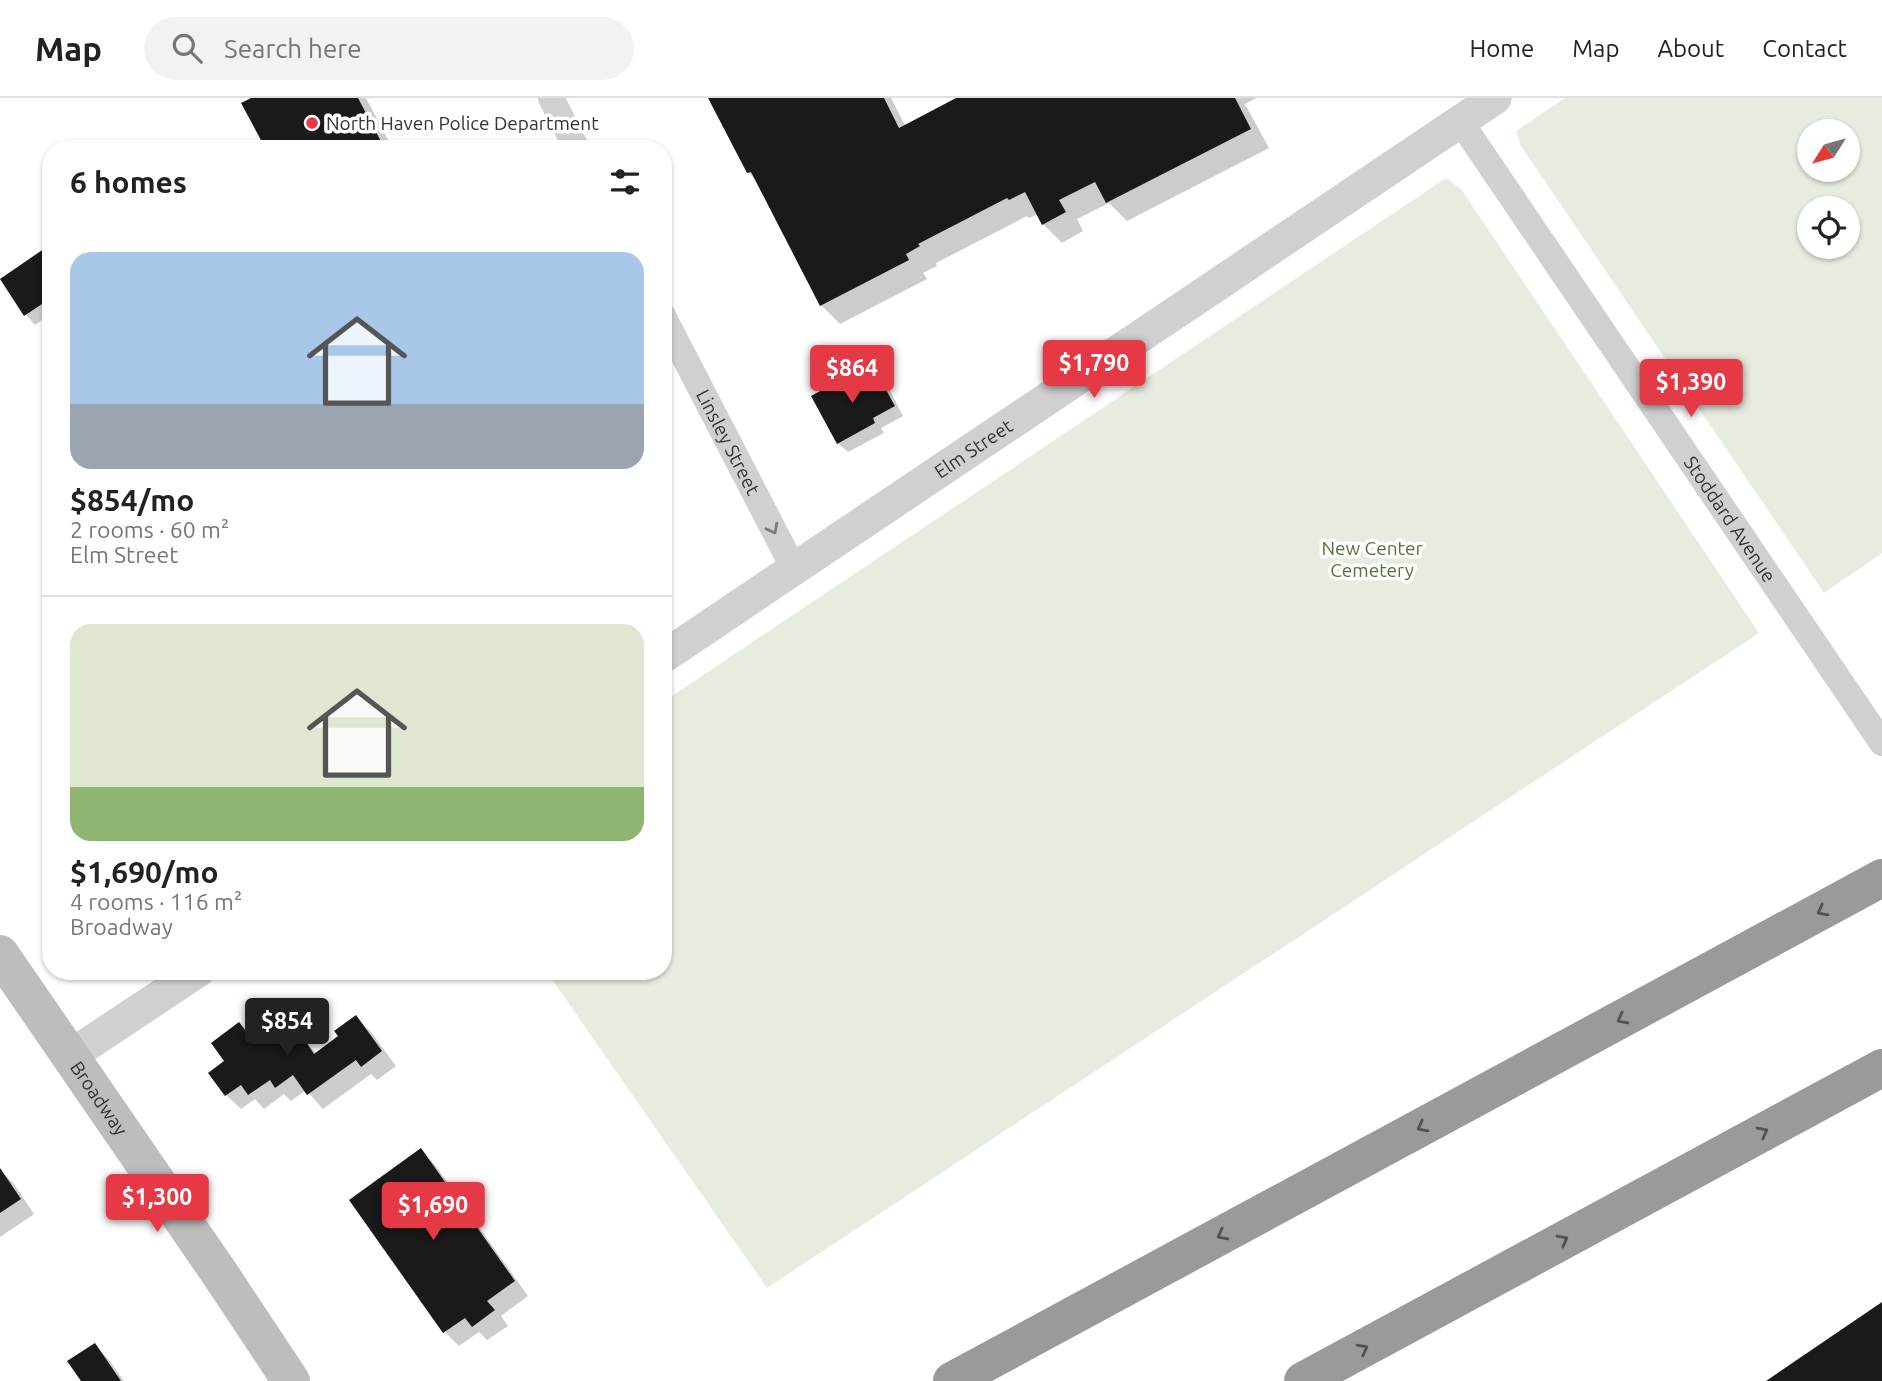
<!DOCTYPE html>
<meta charset="utf-8">
<style>
:root{--surface:#fff;--page:#f2f2f2;--text:#222;--muted:#767676;--line:#e0e0e0;--accent:#e63946}
body{margin:0;font-family:Ubuntu,sans-serif;background:var(--page);color:var(--text);height:100vh;display:flex;flex-direction:column;font-size:26px;white-space:nowrap}
*{box-sizing:border-box;margin:0}
p{font-size:23px;color:var(--muted)}
.icon{flex:none;width:38px;height:38px;fill:none;stroke:currentColor;stroke-width:2;stroke-linecap:round;stroke-linejoin:round}
.map{position:relative;flex:1;overflow:hidden}
.drawer{position:absolute;left:42px;top:42px;width:630px;height:840px;display:flex;flex-direction:column;background:var(--surface);border-radius:28px;box-shadow:0 2px 5px #0004}
.drawer>*{flex:none}
.needle{width:46px;rotate:233deg}
.tools{position:absolute;left:1797px;top:21px;display:grid;gap:14px}
.tools a{display:grid;place-items:center;width:63px;height:63px;border-radius:50%;background:var(--surface);box-shadow:0 2px 5px #0004;font-size:35px}
.price{position:absolute;translate:-50% -60px;padding:0 16px;border-radius:7px;background:var(--accent);color:#fff;font-size:23px;line-height:46px;filter:drop-shadow(0 2px 4px #0008)}
.price::after{content:'';position:absolute;left:50%;top:42px;width:21px;height:16px;margin-left:-10px;background:inherit;clip-path:polygon(0 0,100% 0,50% 100%)}
.price.active{background:#222;color:#fff}
ul{padding:0;list-style:none}
li{display:grid;align-content:center;gap:14px;height:371px;padding:0 28px}
li+li{border-top:2px solid var(--line)}
li span{display:grid;place-items:center;height:217px;border-radius:21px;color:#555}
li>.icon{margin-inline-start:auto}
span .icon{width:126px;height:126px;fill:#fffc;stroke-width:1}
li b{font-size:30px}
h2{display:flex;justify-content:space-between;align-items:center;height:84px;padding:0 28px;font-size:30px}
header{display:flex;align-items:center;gap:42px;box-sizing:border-box;height:98px;padding:0 35px;background:var(--surface);border-bottom:2px solid var(--line)}
header strong{font-size:33px}
nav{display:flex;gap:38px;margin-inline-start:auto;font-size:24px}
.search{width:490px;height:63px;background:var(--page);display:flex;align-items:center;gap:18px;box-sizing:border-box;padding:0 24px;border-radius:38px;color:var(--muted);font-size:26px}
.map>svg:first-child{display:block}
.green{fill:#e6ecdf;fill-rule:evenodd}
.shadow{fill:#0003}
.building{fill:#1a1a1a}
.lines{fill:none;stroke-linecap:round;stroke-linejoin:round}
.minor{stroke:#d0d0d0;stroke-width:26}
.tertiary{stroke:#d0d0d0;stroke-width:33}
.secondary{stroke:#bdbdbd;stroke-width:38}
.motorway{stroke:#9a9a9a;stroke-width:38}
.oneway{stroke:#7a7a7a}
.oneway2{stroke:#525252}
.poi-dot{fill:#e63946;stroke:#fff;stroke-width:2.5}
.labels{text-anchor:middle;stroke-width:7;stroke-linejoin:round;paint-order:stroke}
.poi-label{font-size:19px;fill:#333;stroke:#fff;text-anchor:start}
.street-label{font-size:19px;fill:#333;stroke:#fff}
.park-label{font-size:19px;fill:#56703f;stroke:#fff}
</style>
<header>
<strong>Map</strong>
<div class="search"><svg class="icon" aria-label="search" viewBox="0 0 24 24"><circle cx="10" cy="10" r="6"/><path d="M15 15l6 6"/></svg>Search here</div>
<nav><a>Home</a><a>Map</a><a>About</a><a>Contact</a></nav>
</header>
<div class="map">
<svg width="1882" height="1283" viewBox="0 0 1882 1283">
<rect width="100%" height="100%" fill="#fff"/>
<g class="green">
<path d="M 1565,0 L 1882,0 L 1882,455 L 1824,495 L 1521,48 L 1516,33 ZM 1810,33 L 1848,33 L 1848,72 L 1810,72 ZM 1810,110 L 1848,110 L 1848,149 L 1810,149 Z"/>
<polygon points="1446,80 1461,91 1759,535 767,1190 546,873 663,873 663,604"/>
</g>
<g class="shadow">
<polygon points="255,0 366,0 393,51 254,51 264,45"/>
<polygon points="710,0 891,0 906,29 958,0 1256,0 1245,6 1269,50 1127,123 1109,105 1077,121 1083,133 1062,145 1043,126 1038,116 1029,120 1027,118 936,165 937,168 923,175 927,181 840,226 821,207 758,84 748,74"/>
<polygon points="51,148 51,216 35,227 26,217 1,182"/>
<polygon points="876,276 886,285 903,318 881,330 884,335 848,354 838,345 849,279 857,286"/>
<polygon points="51,336 51,349 45,341"/>
<polygon points="356,919 371,934 396,968 377,982 371,976 323,1011 306,992 291,1003 284,996 264,1011 255,1001 241,1011 226,997 227,963 239,926 251,938 266,927 285,948 299,937 317,956 341,939"/>
<polygon points="421,1052 435,1067 528,1198 501,1218 508,1228 487,1242 479,1234 459,1248 445,1234 351,1102"/>
<polygon points="0,1072 14,1086 34,1116 0,1139"/>
<polygon points="95,1247 109,1262 124,1283 83,1283"/>
</g>
<g class="building">
<polygon points="251,0 358,0 385,51 250,51 262,44 241,5"/>
<polygon points="708,0 884,0 899,30 956,0 1235,0 1251,31 1106,105 1095,84 1059,102 1066,114 1042,127 1025,94 1009,102 1007,100 918,146 920,148 906,156 909,162 820,208 751,74 747,75"/>
<polygon points="51,146 51,200 24,218 0,181"/>
<polygon points="876,274 895,308 873,320 875,325 837,346 811,298 850,277 854,286"/>
<polygon points="356,917 382,953 361,969 356,962 307,997 293,977 275,990 270,982 248,997 241,987 225,998 208,975 224,963 211,945 239,924 249,937 266,925 283,948 300,935 314,956 338,938 334,933"/>
<polygon points="421,1050 515,1183 487,1203 495,1212 472,1229 465,1220 443,1235 349,1102"/>
<polygon points="0,1070 21,1101 0,1115"/>
<polygon points="1882,1204 1882,1283 1766,1283"/>
<polygon points="95,1245 121,1283 81,1283 67,1263"/>
</g>
<g class="lines">
<g class="minor">
<polyline points="551,0 577,51"/>
<path id="s1" d="M 1460,23 L 1882,645"/>
<path id="s2" d="M 663,218 L 794,471"/>
</g>
<g class="tertiary">
<path id="s3" d="M 663,559 L 1495,0"/>
<polyline points="70,958 198,873"/>
</g>
<path class="secondary" id="s4" d="M 0,856 L 220,1176 L 291,1283"/>
<g class="motorway">
<polyline points="952,1283 1882,780"/>
<polyline points="1303,1283 1882,970"/>
</g>
</g>
<defs><path id="oneway-chevron" d="M-2-3.5L2.5 0L-2 3.5" fill="none" stroke-width="1.6" stroke-linecap="round" stroke-linejoin="round" transform="scale(1.75)"/></defs>
<use class="oneway" href="#oneway-chevron" transform="translate(773 431) rotate(63)"/>
<g class="oneway2">
<use href="#oneway-chevron" transform="translate(1822 813) rotate(152)"/>
<use href="#oneway-chevron" transform="translate(1622 921) rotate(152)"/>
<use href="#oneway-chevron" transform="translate(1422 1029) rotate(152)"/>
<use href="#oneway-chevron" transform="translate(1763 1034) rotate(-28)"/>
<use href="#oneway-chevron" transform="translate(1222 1137) rotate(152)"/>
<use href="#oneway-chevron" transform="translate(1563 1142) rotate(-28)"/>
<use href="#oneway-chevron" transform="translate(1363 1251) rotate(-28)"/>
</g>
<circle class="poi-dot" cx="312" cy="25" r="7"/>
<g class="labels">
<g class="poi-label">
<text x="326" y="32">North Haven Police Department</text>
</g>
<g class="street-label">
<text dy="7" stroke="none"><textPath href="#s2" startOffset="142">Linsley Street</textPath></text>
<text dy="7" stroke="none"><textPath href="#s3" startOffset="374">Elm Street</textPath></text>
<text dy="7" stroke="none"><textPath href="#s1" startOffset="481">Stoddard Avenue</textPath></text>
<text dy="7" stroke="none"><textPath href="#s4" startOffset="175">Broadway</textPath></text>
</g>
<g class="park-label">
<text x="1372" y="457">New Center<tspan x="1372" dy="22">Cemetery</tspan></text>
</g>
</g>
</svg>
<div class="tools">
<a><svg class="needle" viewBox="-14 -14 28 28"><path d="M0-13l5 13h-10z" fill="#e53935"/><path d="M0 13l5-13h-10z" fill="#767676"/></svg></a>
<a><svg class="icon" aria-label="locate" viewBox="0 0 24 24"><circle cx="12" cy="12" r="6"/><path d="M12 2v4M12 18v4M2 12h4M18 12h4"/></svg></a>
</div>
<b class="price" style="left:1094px;top:302px">$1,790</b>
<b class="price" style="left:852px;top:307px">$864</b>
<b class="price" style="left:1691px;top:321px">$1,390</b>
<b class="price active" style="left:287px;top:960px">$854</b>
<b class="price" style="left:157px;top:1136px">$1,300</b>
<b class="price" style="left:433px;top:1144px">$1,690</b>
<section class="drawer">
<h2>6 homes<svg class="icon" aria-label="filters" viewBox="0 0 24 24"><path d="M4 7h16M4 17h16"/><circle cx="9" cy="7" r="2"/><circle cx="15" cy="17" r="2"/></svg></h2>
<ul>
<li><span style="background:linear-gradient(#a9c7e8 70%,#9aa5b1 0)"><svg class="icon" aria-label="home" viewBox="0 0 24 24"><path d="M3 11l9-7 9 7M6 9v11h12V9"/></svg></span><div><b>$854/mo</b><p>2 rooms · 60 m²</p><p>Elm Street</p></div></li>
<li><span style="background:linear-gradient(#dfe7d0 75%,#8fb573 0)"><svg class="icon" aria-label="home" viewBox="0 0 24 24"><path d="M3 11l9-7 9 7M6 9v11h12V9"/></svg></span><div><b>$1,690/mo</b><p>4 rooms · 116 m²</p><p>Broadway</p></div></li>
</ul>
</section>
</div>
